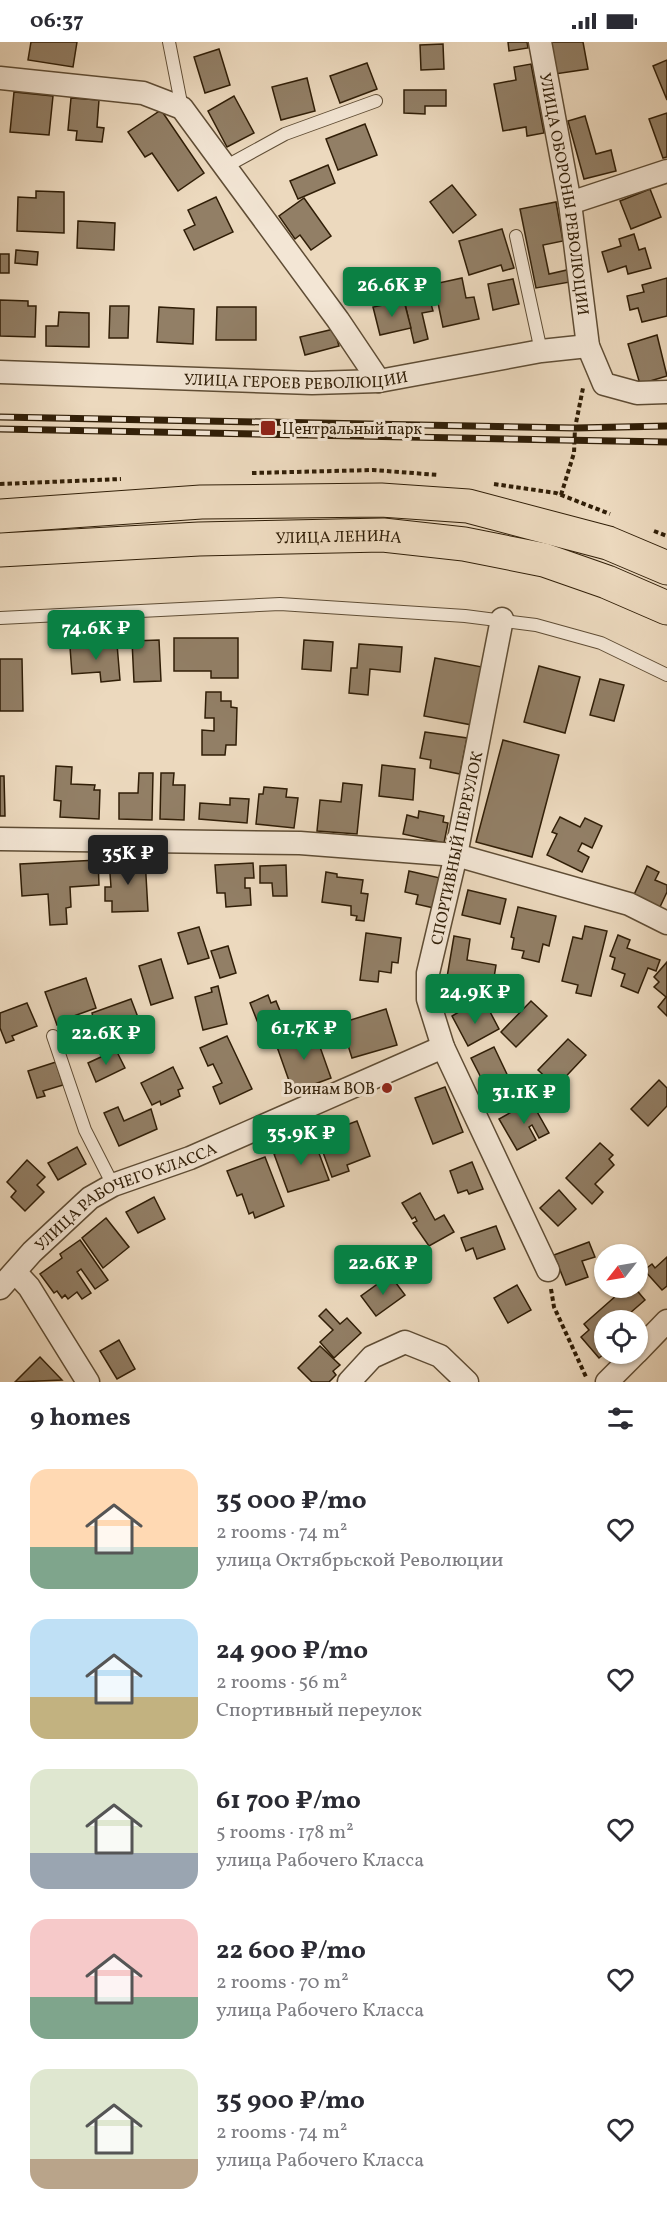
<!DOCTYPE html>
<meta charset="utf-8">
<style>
:root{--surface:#fff;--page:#f7f7f7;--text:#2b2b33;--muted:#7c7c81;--accent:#0b8043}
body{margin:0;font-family:Vollkorn,serif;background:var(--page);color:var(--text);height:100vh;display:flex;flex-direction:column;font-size:22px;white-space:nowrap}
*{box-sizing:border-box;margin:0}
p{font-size:20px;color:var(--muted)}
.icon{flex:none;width:33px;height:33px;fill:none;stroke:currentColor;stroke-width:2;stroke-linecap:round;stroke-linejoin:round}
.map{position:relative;height:1340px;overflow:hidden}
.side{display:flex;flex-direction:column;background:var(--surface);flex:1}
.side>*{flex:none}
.needle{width:39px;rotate:239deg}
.tools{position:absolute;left:594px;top:1202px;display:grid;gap:12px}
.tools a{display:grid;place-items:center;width:54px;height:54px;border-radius:50%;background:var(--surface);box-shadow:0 2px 4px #0004;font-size:30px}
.price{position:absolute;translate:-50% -51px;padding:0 14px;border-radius:6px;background:var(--accent);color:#fff;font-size:20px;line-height:39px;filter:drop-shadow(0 2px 3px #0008)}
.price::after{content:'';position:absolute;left:50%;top:36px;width:18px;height:14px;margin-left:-9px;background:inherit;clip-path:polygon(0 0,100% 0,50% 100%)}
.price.active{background:#222;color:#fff}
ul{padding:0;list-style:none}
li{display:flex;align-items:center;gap:18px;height:150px;padding:0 30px}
li span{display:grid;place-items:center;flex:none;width:168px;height:120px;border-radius:18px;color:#555}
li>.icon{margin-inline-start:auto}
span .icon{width:72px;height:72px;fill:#fffc;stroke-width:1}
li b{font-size:26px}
h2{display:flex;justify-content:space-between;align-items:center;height:72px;padding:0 30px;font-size:26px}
.status{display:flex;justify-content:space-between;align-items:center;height:42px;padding:0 30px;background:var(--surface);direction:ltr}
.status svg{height:16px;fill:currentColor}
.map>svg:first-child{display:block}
.building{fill:#927f66;stroke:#301e07;stroke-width:1.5}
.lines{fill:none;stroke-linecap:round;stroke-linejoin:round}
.service-casing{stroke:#5f4d35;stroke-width:14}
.minor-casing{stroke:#5f4d35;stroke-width:25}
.primary-casing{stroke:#301e07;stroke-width:35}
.path{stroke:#301e07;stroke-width:4;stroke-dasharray:4.5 3;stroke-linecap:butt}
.service{stroke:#f3e6d5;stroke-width:12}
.minor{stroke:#f3e6d5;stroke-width:22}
.primary{stroke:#ecd9be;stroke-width:33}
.rail-casing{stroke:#301e07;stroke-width:7}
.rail{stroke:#f3e6d5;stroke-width:4.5;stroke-dasharray:14;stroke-linecap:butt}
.poi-dot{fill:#8f2418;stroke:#f3e6d5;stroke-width:2}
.labels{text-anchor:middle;stroke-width:6;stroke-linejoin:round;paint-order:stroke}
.street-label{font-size:16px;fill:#301e07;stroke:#f3e6d5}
.poi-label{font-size:16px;fill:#301e07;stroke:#f3e6d5;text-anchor:start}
</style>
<div class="status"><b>06:37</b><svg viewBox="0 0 49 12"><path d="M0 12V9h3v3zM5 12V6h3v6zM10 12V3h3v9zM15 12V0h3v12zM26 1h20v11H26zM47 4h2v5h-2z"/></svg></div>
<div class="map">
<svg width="667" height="1340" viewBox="0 0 667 1340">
<rect width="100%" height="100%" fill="#ecd9be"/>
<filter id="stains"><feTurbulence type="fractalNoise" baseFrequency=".00333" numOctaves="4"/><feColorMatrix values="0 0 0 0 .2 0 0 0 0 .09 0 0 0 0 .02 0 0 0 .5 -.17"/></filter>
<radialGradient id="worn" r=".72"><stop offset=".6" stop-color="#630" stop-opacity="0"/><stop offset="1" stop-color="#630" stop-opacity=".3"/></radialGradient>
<g class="building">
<polygon points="31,0 77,0 73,25 28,18"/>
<polygon points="508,0 527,0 528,6 509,9"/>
<polygon points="550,0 583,0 588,27 555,32"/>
<polygon points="443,2 444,27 421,28 420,3"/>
<polygon points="219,7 230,43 205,51 194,15"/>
<polygon points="667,18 667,58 653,24"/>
<polygon points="367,21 377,47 340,61 330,34"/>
<polygon points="531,22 544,91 527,94 526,85 503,89 494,42 516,38 514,25"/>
<polygon points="307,36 315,69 281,78 272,45"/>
<polygon points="404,48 446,48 446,64 425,64 425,72 404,71"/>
<polygon points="14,50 53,54 49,93 10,90"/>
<polygon points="234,54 254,91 227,105 208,69"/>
<polygon points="71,56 99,58 97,85 104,86 102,100 76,98 77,89 68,88"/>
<polygon points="161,68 204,131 178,149 152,111 145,115 128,90"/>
<polygon points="667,71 667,115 663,116 649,77"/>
<polygon points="585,74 596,112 611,108 616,129 584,137 568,79"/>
<polygon points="365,82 377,113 338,128 326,97"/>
<polygon points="328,123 335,141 298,157 290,139"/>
<polygon points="452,143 476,173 453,191 430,160"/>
<polygon points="650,147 661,175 631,187 620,159"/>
<polygon points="36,149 64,150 64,191 17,189 18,155 36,156"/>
<polygon points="216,155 233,190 194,208 184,188 195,183 188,168"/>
<polygon points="304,156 331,194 311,208 300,193 295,197 279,174"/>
<polygon points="556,160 563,199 543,203 549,232 567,228 570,240 536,246 520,167"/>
<polygon points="78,179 115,181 114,208 77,206"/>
<polygon points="502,187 514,226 503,229 501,223 469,233 459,199"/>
<polygon points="634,192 639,208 645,206 651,226 628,232 626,224 608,230 602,210 621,204 619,197"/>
<polygon points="16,208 38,210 37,223 15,221"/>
<rect x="0" y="212" width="9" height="19"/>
<polygon points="462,236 466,256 474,255 479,277 443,285 434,242"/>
<polygon points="667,236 667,274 642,280 638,266 630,268 627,254 644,250 642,243"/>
<polygon points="513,237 519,262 493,268 488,242"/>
<polygon points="427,247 433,269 422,271 428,297 414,301 403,253"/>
<polygon points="0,258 28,259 28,264 36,264 35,295 0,294"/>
<polygon points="404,259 411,286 380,293 373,265"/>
<polygon points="110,264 129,264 128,296 109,296"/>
<polygon points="159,265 194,267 193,302 157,300"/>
<polygon points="217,265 256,265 256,298 216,298"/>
<polygon points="59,270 89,271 89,305 46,304 46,284 58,284"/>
<polygon points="334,287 339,304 305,313 300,295"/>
<polygon points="657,293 667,334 640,342 628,302"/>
<polygon points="174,596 238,596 238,636 211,636 211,629 174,629"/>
<polygon points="159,598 161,639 134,640 132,599"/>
<polygon points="304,598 333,600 331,629 302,627"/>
<polygon points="117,602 120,638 101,640 100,630 72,632 70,605"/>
<polygon points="359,602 402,605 400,630 370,627 368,653 349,651 351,626 357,626"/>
<polygon points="435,616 482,625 472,683 424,674"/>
<polygon points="0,617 22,617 23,669 0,669"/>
<polygon points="539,624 580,635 565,691 524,680"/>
<polygon points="600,637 624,643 614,679 590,673"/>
<polygon points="206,650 221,650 221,659 231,659 231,665 237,666 236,703 226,703 225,713 202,713 202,688 214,689 214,676 205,676"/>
<polygon points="425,690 467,696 460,732 430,726 431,718 420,716"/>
<polygon points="503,698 559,713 532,815 476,800"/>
<polygon points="382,723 415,727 413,758 379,754"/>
<polygon points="56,724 72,725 71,742 95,743 94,748 100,748 99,777 60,775 61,759 54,758"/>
<polygon points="139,731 153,731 152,778 119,777 119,751 138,751"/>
<polygon points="161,731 174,731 173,743 185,743 184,778 160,777"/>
<polygon points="0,734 4,734 5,774 0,774"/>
<polygon points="343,741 362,743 357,792 317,789 320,758 341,760"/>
<polygon points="264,745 287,747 286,755 298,756 294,786 256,782 259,752 263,752"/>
<polygon points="230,756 249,757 247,781 199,777 200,761 230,763"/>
<polygon points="419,769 444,774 443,780 448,781 444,801 403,792 407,773 418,776"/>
<polygon points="560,775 580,785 585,776 602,784 592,806 582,801 578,809 589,815 582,830 547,813 557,792 552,790"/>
<polygon points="145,816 148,869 112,870 112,859 105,859 105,845 111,845 109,818"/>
<polygon points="98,818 99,843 70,845 71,865 66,866 67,882 50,883 48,852 22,854 20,822"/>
<polygon points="253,821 254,836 245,836 245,846 250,846 251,863 226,865 225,851 217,851 215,823"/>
<polygon points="286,823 287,854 273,854 272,841 260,841 260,824"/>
<polygon points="647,824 659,830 655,838 667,843 667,850 659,867 633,855"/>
<polygon points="409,829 440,836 434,866 416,862 418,853 405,850"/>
<polygon points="326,830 337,832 337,835 363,838 361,851 368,852 364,879 356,878 357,874 351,873 351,864 322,860"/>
<polygon points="468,848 506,857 500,882 462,873"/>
<polygon points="518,865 556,874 549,904 543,902 539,920 522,916 524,909 512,907 514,896 511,895"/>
<polygon points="585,884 607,889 591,954 576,951 578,943 562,939 573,895 582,897"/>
<polygon points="199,885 209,916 188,922 178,891"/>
<polygon points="366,891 401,896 398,921 392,920 391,931 379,929 378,940 360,938"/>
<polygon points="618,893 630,898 627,906 660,918 656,929 648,926 638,951 621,944 625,932 612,927 615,916 610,914"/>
<polygon points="454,894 470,897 467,918 496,923 490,961 444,953"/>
<polygon points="228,904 236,931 220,936 211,909"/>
<polygon points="161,917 173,956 151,963 139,924"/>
<polygon points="667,920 667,974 658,965 666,955 654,945 659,940 654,935"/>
<polygon points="86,936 96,966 71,975 72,978 57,983 45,950"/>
<polygon points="218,944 227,982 203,988 195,955 212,950 211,946"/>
<polygon points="268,953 271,961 276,959 285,981 262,991 250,961"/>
<polygon points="131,957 139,978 115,987 117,992 98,998 92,971"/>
<polygon points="531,959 547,974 516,1005 501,990"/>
<polygon points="27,961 37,984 12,994 14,998 6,1001 0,986 0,971"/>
<polygon points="487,964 499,987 468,1004 452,974 467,965 471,973"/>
<polygon points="386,967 397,1003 352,1016 341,981"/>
<polygon points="314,988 331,1036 293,1050 276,1002"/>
<polygon points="227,994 252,1047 220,1062 213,1045 222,1041 213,1022 208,1024 200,1006"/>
<polygon points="568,997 586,1013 556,1045 538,1028"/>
<polygon points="494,1005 514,1047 492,1057 471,1016"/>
<polygon points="116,1008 125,1026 96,1040 88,1021"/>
<polygon points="56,1020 63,1043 43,1049 45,1054 37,1056 28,1029"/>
<polygon points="173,1025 183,1046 178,1048 180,1054 161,1063 160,1059 152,1063 141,1041"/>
<polygon points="659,1038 667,1046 667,1064 648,1084 631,1067"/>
<polygon points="445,1045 463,1090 433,1102 415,1056"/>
<polygon points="531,1059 549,1091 539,1096 532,1083 529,1085 536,1098 517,1108 499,1077"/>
<polygon points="118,1065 124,1079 151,1067 157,1087 119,1104 104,1071"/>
<polygon points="357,1079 370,1114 347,1123 349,1129 332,1135 317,1094"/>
<polygon points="314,1098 329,1138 288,1150 274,1112"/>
<polygon points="600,1101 613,1113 609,1117 614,1123 595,1142 603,1150 592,1162 566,1136"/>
<polygon points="77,1105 86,1122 58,1138 48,1121"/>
<polygon points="265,1115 284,1164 255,1176 253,1170 249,1172 242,1152 237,1154 227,1129"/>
<polygon points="27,1118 45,1135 37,1143 44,1150 25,1169 11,1155 16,1149 7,1140"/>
<polygon points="472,1120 483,1147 469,1152 467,1148 458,1151 450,1129"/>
<polygon points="559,1148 576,1167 558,1184 540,1166"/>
<polygon points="420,1151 435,1178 444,1173 454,1190 429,1204 413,1181 417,1179 415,1175 412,1177 402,1161"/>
<polygon points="154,1155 165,1177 138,1191 126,1170"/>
<polygon points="106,1176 129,1205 103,1226 82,1196"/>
<polygon points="496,1184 505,1207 477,1217 473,1206 466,1209 461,1196"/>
<polygon points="80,1198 108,1238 95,1247 81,1227 77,1230 91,1251 82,1257 77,1250 68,1257 65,1253 62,1256 57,1249 54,1251 40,1232 62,1216 60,1212"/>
<polygon points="589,1200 595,1215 582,1219 588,1235 566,1243 554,1213"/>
<polygon points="667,1215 667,1244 662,1248 644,1228 652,1222 655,1226"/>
<polygon points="390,1233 405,1253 376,1274 361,1254"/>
<polygon points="517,1243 531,1268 508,1281 494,1256"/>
<polygon points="626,1245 634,1245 645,1258 622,1278 604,1278 605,1311 599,1316 581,1295 589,1288 584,1282"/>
<polygon points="326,1267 340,1282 347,1276 361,1291 334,1316 320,1300 333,1288 319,1274"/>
<polygon points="119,1298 135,1327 117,1337 100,1309"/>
<polygon points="320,1304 340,1323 333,1329 336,1333 329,1340 312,1340 298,1326"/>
<polygon points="40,1315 62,1338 15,1340"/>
</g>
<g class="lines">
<defs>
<g id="service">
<polyline points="169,0 182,66"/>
<polyline points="223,126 285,92 376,59"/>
<polyline points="516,194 541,309"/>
<polyline points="0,576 280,562 465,574 536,583 601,601 667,633"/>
<polyline points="53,994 85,1088 113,1143"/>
</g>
<g id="minor">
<path id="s1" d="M 540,0 L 570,161 L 588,304 L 604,342 L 637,351 L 667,350"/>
<polyline points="0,36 143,51 182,66 338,278 379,339"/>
<polyline points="570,161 667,129"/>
<path id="s2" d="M 0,330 L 312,341 L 379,339 L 541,309 L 588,304"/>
<polyline points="502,577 456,813 428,931 428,957 443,1005 548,1228"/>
<polyline points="0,797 300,801 456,813 629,862 667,881"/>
<polyline points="16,1231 29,1245 88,1340"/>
<path id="s3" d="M 0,1246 L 32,1210 L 90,1156 L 113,1143 L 190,1116 L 443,1005"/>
<polyline points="638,1309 667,1279"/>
<polyline points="349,1340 372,1315 405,1300 440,1314 467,1340"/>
<polyline points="607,1340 636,1311"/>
</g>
<g id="primary">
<polyline points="0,474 201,460 381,458 468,464 608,501 667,526"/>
<path id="s4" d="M 0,508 L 199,497 L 383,493 L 464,502 L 544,518 L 607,540 L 667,566"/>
</g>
</defs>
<use href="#service" class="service-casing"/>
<use href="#minor" class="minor-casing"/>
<use href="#primary" class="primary-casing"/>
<g class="path">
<polyline points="252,431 373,428 439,433"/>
<polyline points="0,442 121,437"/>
<polyline points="494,442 556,451 610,472"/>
<polyline points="561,453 574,411 575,386 583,346"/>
<polyline points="654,489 667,494"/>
<polyline points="551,1247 554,1265 587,1337"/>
</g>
<use href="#service" class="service"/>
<use href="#minor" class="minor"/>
<use href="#primary" class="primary"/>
<defs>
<g id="rail">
<polyline points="0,375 575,386 667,384"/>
<polyline points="0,387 667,400"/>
</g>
</defs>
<use href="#rail" class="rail-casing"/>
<use href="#rail" class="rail"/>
</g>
<g class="poi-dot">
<rect x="260" y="378" width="16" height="16" rx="3"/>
<circle cx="387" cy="1046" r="6"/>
</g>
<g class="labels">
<g class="street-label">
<text dy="6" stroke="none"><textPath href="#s1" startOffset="154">УЛИЦА ОБОРОНЫ РЕВОЛЮЦИИ</textPath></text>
<text dy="6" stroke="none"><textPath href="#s2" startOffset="296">УЛИЦА ГЕРОЕВ РЕВОЛЮЦИИ</textPath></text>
<text dy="6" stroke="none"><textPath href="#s4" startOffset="339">УЛИЦА ЛЕНИНА</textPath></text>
<text transform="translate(456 806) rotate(-78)" y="6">СПОРТИВНЫЙ ПЕРЕУЛОК</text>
<text dy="6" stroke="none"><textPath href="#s3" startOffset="159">УЛИЦА РАБОЧЕГО КЛАССА</textPath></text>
</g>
<g class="poi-label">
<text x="282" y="392">Центральный парк</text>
<text x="375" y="1052" text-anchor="end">Воинам ВОВ</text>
</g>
</g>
<rect width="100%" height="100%" filter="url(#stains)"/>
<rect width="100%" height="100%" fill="url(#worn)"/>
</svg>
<div class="tools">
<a><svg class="needle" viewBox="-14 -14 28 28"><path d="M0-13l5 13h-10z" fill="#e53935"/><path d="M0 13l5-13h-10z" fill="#7c7c81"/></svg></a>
<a><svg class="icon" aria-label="locate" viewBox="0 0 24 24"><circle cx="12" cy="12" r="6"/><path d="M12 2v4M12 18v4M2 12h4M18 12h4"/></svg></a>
</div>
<b class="price" style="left:392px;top:276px">26.6K ₽</b>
<b class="price" style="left:96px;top:619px">74.6K ₽</b>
<b class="price active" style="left:128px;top:844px">35K ₽</b>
<b class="price" style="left:475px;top:983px">24.9K ₽</b>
<b class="price" style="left:304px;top:1019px">61.7K ₽</b>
<b class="price" style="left:106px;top:1024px">22.6K ₽</b>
<b class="price" style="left:524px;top:1083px">31.1K ₽</b>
<b class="price" style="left:301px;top:1124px">35.9K ₽</b>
<b class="price" style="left:383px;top:1254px">22.6K ₽</b>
</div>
<section class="side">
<h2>9 homes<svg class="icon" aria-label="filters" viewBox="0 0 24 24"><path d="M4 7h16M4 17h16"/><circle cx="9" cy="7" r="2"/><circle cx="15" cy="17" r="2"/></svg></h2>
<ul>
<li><span style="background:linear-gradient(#ffd9b3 65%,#7fa58c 0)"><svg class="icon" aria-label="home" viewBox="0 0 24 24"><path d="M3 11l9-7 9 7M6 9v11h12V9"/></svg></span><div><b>35 000 ₽/mo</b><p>2 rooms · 74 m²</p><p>улица Октябрьской Революции</p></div><svg class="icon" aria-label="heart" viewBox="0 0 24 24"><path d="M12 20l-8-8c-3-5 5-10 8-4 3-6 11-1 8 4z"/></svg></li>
<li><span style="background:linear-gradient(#bfe0f5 65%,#c2b280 0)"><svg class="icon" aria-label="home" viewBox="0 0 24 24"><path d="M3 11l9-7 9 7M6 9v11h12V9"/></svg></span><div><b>24 900 ₽/mo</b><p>2 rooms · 56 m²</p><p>Спортивный переулок</p></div><svg class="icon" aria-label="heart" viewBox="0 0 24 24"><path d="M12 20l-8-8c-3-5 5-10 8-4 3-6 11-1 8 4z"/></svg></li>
<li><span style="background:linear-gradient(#dfe7d0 70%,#9aa5b1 0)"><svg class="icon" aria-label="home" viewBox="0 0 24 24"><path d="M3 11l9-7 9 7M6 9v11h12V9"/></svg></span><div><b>61 700 ₽/mo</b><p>5 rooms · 178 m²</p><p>улица Рабочего Класса</p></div><svg class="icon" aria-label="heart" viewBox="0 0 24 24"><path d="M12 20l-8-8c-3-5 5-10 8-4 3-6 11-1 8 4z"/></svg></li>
<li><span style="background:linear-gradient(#f6c9c9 65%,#7fa58c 0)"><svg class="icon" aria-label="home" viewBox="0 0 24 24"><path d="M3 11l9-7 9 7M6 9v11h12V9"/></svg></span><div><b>22 600 ₽/mo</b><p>2 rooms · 70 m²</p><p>улица Рабочего Класса</p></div><svg class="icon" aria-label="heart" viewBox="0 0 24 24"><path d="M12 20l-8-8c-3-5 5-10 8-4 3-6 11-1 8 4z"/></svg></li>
<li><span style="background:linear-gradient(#dfe7d0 75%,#b9a48a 0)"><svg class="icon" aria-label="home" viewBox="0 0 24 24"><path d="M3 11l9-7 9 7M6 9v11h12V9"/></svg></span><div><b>35 900 ₽/mo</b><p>2 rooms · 74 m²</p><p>улица Рабочего Класса</p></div><svg class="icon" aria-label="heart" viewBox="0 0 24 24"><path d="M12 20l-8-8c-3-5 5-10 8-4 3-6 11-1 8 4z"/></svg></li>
</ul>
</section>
